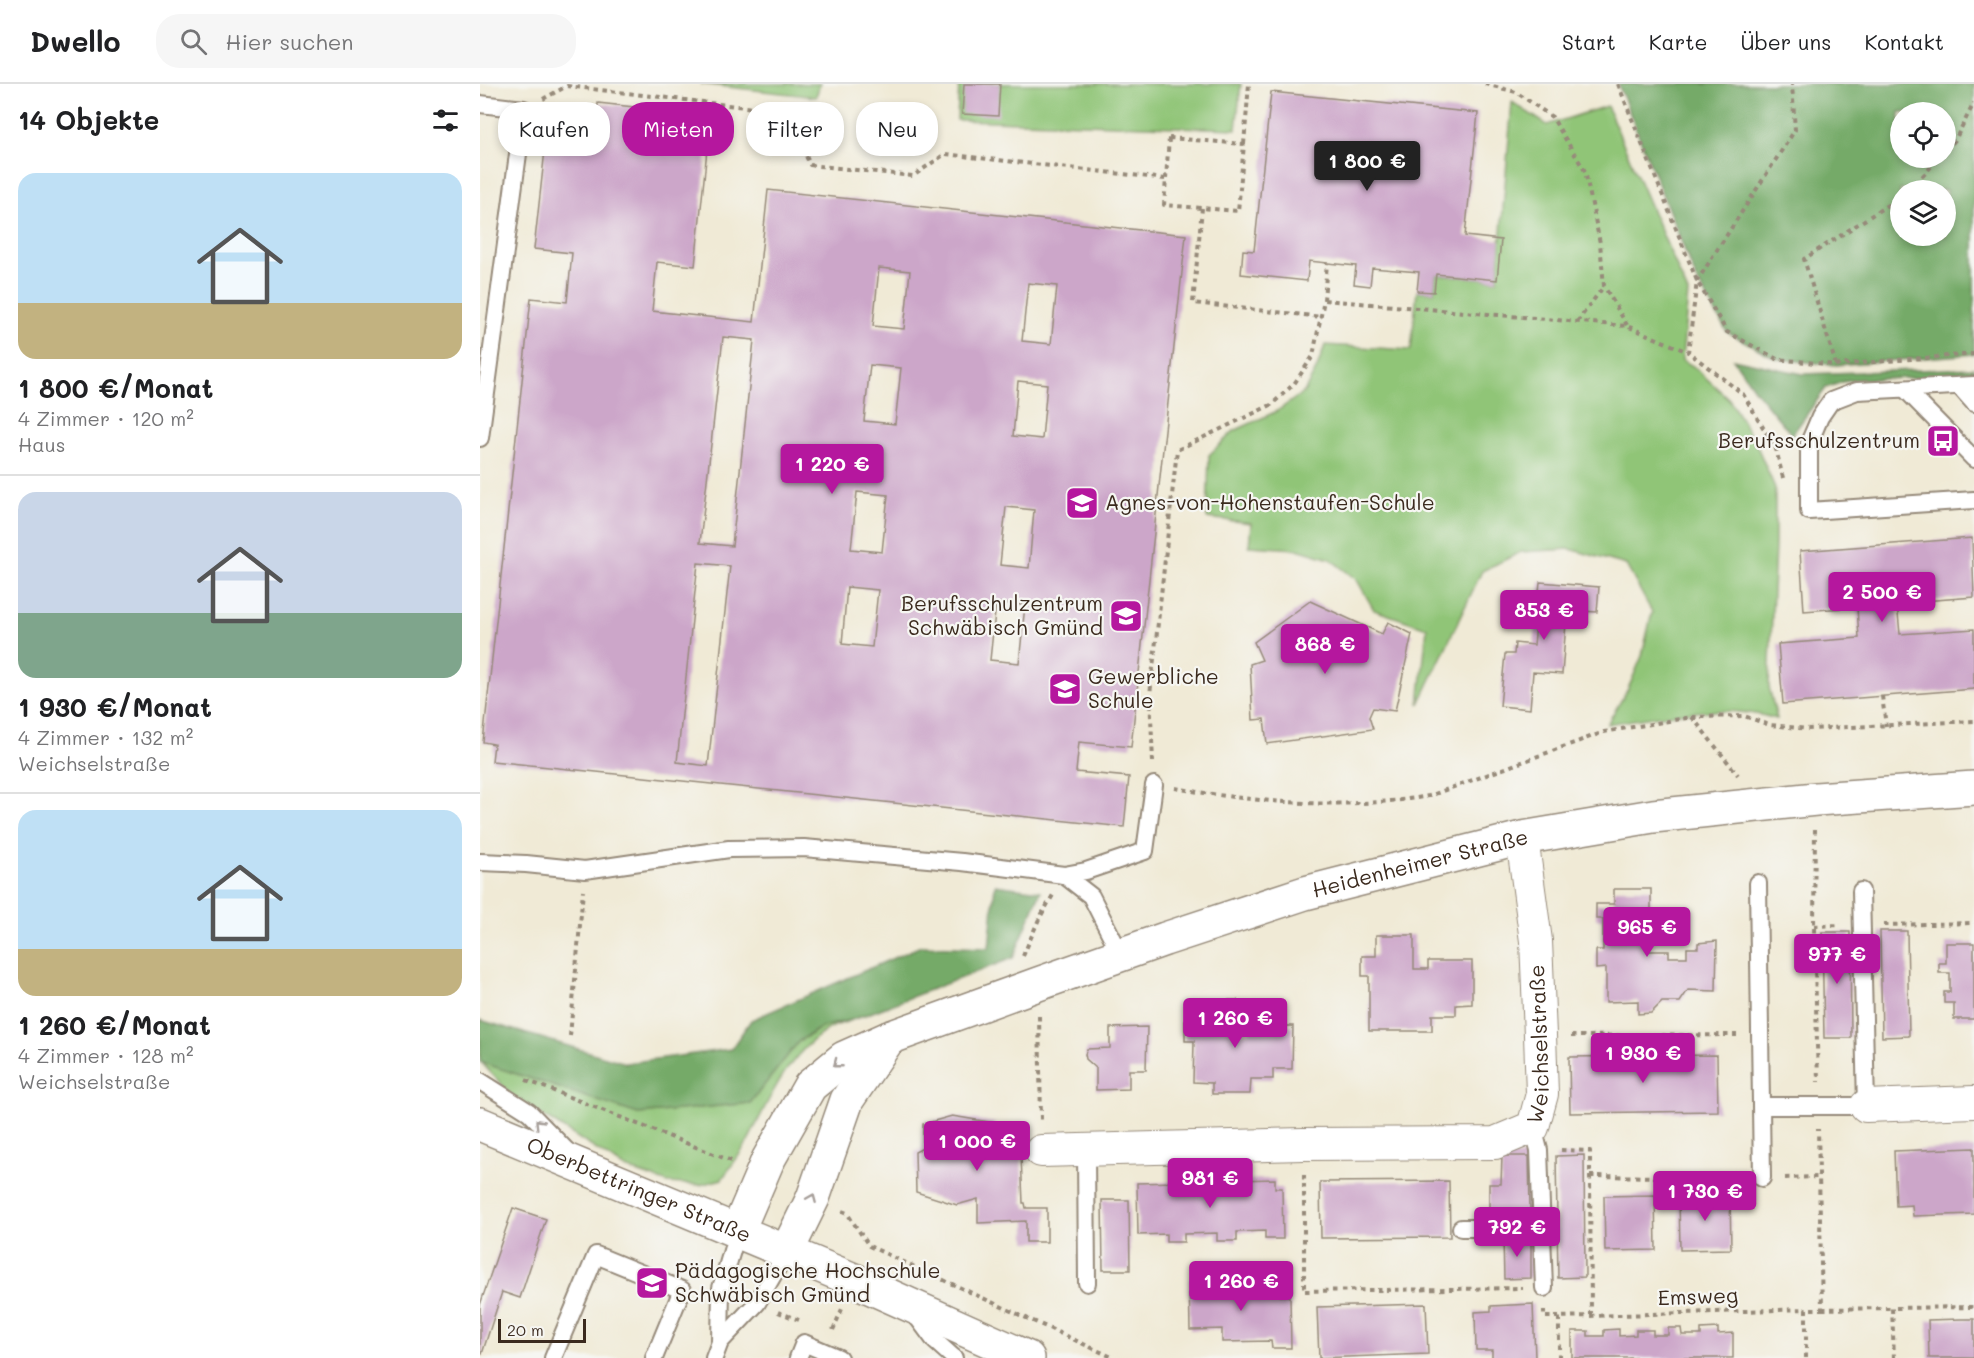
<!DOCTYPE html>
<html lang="de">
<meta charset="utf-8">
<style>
:root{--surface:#fff;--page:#f6f6f6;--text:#202124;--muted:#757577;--line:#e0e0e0;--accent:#b5179e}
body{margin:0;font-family:Mali,sans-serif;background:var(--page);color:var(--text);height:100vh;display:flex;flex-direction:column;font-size:22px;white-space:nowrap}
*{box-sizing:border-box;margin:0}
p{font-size:20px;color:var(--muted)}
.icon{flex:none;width:33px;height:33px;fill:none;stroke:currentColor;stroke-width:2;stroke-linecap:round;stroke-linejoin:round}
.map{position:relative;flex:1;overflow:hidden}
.sheet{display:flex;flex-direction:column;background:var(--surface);width:480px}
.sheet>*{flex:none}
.top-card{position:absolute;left:18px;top:18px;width:570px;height:54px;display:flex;gap:12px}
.fabs{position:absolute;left:1410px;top:18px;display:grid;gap:12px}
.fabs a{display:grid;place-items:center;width:66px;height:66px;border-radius:50%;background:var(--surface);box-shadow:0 3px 9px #0003;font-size:30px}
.scale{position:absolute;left:18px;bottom:15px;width:88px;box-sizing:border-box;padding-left:6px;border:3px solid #3b2a1e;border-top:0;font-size:16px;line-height:21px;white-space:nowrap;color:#3b2a1e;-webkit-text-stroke:4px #f6f6f2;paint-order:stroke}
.price{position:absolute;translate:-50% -51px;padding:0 14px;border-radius:6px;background:var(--accent);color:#fff;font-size:20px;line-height:39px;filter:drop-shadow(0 2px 3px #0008)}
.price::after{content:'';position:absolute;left:50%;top:36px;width:18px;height:14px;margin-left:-9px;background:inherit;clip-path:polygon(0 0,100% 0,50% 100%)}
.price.on{background:#222;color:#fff}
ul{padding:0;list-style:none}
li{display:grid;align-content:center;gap:12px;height:318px;padding:0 18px}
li+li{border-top:2px solid var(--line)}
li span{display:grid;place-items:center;height:186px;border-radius:18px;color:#555}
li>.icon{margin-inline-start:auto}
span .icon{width:108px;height:108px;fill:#fffc;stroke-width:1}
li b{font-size:26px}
h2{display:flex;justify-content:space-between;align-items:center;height:72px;padding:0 18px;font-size:26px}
.pill{padding:0 21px;border-radius:24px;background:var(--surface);box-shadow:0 3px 9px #0003;font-size:21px;line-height:54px}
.pill.on{background:var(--accent);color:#fff}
header{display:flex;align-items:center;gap:36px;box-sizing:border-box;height:84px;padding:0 30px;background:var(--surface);border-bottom:2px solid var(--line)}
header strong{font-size:28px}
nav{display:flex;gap:33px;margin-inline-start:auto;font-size:21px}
.search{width:420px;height:54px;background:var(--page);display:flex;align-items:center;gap:15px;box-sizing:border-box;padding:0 21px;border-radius:24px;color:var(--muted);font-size:22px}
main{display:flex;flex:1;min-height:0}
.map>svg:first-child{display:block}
.green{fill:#90c577;stroke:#66784a;stroke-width:1.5}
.forest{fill:#74aa68;stroke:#586a43;stroke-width:1.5;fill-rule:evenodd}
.building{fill:#cca6c9;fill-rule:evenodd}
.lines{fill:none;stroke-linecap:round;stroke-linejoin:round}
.lane-casing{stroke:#968a7a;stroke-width:20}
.street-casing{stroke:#968a7a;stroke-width:34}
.secondary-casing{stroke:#968a7a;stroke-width:36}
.path{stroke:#968a7a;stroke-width:4;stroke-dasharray:4.5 4.5;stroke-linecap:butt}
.lane{stroke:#fff;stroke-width:16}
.street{stroke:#fff;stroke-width:32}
.secondary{stroke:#fff;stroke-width:33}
.oneway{stroke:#a79f9a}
.labels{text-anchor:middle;stroke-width:4.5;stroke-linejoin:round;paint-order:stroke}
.poi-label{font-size:21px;fill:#3b2a1e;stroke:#f6f6f2;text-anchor:start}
.street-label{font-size:21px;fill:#3b2a1e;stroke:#f6f6f2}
</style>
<header>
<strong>Dwello</strong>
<div class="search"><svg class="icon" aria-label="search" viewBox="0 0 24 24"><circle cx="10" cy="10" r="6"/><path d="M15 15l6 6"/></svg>Hier suchen</div>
<nav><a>Start</a><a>Karte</a><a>Über uns</a><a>Kontakt</a></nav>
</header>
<main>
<section class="sheet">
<h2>14 Objekte<svg class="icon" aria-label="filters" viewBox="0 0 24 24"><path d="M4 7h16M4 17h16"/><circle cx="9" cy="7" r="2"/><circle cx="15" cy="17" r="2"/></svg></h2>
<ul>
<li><span style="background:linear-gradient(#bfe0f5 70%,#c2b280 0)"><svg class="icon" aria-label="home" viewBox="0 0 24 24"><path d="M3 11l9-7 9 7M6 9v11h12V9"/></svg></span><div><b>1 800 €/Monat</b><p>4 Zimmer · 120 m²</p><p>Haus</p></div></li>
<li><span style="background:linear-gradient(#c9d6e8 65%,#7fa58c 0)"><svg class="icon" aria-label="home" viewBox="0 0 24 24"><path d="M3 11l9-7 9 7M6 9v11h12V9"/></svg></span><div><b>1 930 €/Monat</b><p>4 Zimmer · 132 m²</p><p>Weichselstraße</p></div></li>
<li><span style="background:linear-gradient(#bfe0f5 75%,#c2b280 0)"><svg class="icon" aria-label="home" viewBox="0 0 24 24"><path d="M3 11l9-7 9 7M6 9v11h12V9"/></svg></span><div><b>1 260 €/Monat</b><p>4 Zimmer · 128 m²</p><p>Weichselstraße</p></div></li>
</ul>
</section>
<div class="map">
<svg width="1494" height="1274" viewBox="0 0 1494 1274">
<rect width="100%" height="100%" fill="#f6f6f2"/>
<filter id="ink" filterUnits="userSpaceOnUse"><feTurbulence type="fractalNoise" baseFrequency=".0167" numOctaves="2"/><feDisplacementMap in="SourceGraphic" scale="12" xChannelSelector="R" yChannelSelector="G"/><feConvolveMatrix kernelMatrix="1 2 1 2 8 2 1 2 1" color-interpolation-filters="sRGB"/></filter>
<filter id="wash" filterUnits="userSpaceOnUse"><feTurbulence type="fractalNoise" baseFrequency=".008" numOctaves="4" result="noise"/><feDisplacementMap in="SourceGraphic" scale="24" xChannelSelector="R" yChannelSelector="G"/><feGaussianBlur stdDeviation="1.35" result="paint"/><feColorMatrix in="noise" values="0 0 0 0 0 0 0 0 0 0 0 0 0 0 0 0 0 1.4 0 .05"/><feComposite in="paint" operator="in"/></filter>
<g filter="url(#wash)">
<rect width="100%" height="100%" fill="#f0ead6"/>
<g class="green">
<polygon points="221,0 340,0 336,13"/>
<polygon points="479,0 761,0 756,45 477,36"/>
<path d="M 1032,18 L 1067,41 L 1127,22 L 1208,209 L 1202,276 L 1213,282 L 1249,315 L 1277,362 L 1295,404 L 1295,461 L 1289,603 L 1297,635 C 1242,618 1183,632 1127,640 L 1148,605 L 1162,572 L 1172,528 L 1146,481 L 1090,465 L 1041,468 L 1002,487 L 939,620 L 947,544 L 894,526 L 877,496 L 850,475 L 817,465 L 769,462 L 771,439 L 727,434 L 729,371 L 754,347 L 797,327 L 824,308 L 837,284 L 845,261 L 931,266 L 937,207 L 954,208 L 956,190 L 1017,196 Z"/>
<path d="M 372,936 C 364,939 354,941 347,946 C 306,972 289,1016 268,1057 C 261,1070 251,1082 242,1095 L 220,1101 L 188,1099 L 145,1084 L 32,1012 L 1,978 L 158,1030 L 270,1019 L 319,957 L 343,943 Z"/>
</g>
<g class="forest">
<path d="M 1138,0 L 1494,0 L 1494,270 L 1356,281 L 1297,275 L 1247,248 L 1217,197 ZM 1466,28 L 1466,74 L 1420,74 L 1420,28 ZM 1466,106 L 1466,152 L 1420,152 L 1420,106 Z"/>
<polygon points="1253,275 1323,290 1494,284 1494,292 1368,296 1346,304 1312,351 1274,305"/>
<polygon points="515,801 561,807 533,874 372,936 342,943 319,957 270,1019 158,1030 0,978 0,936 146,979 251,965 271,936 441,862 509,864"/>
</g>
<g id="blocks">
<g class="building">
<polygon points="484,0 520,0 518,32 482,30"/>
<polygon points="791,8 998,29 985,152 1021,156 1017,196 956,190 954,208 937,207 939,188 892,184 890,202 874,200 876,182 829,177 827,197 761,190 763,166 774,167"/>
<path d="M 118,19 L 181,26 L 178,50 L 228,56 L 215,182 L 177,178 L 172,227 L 274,238 L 288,106 L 706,151 L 651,663 L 599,658 L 596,688 L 649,693 L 644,743 L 12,677 L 14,660 L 3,658 L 51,214 L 87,218 L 92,169 L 54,165 L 68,39 L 116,44 ZM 399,184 L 430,187 L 424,245 L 393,242 ZM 548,199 L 577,202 L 571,260 L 542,257 ZM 243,253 L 274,256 L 252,462 L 220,459 ZM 390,281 L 421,284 L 415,340 L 384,337 ZM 538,297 L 567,300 L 562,355 L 533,352 ZM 377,408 L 408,411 L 402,468 L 371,465 ZM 526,423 L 554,426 L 549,484 L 520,481 ZM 218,479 L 250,482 L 228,682 L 197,678 ZM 367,503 L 398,506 L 392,563 L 362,560 ZM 516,519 L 545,521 L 539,579 L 510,576 Z"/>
<polygon points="1492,454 1494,513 1417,519 1420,550 1494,545 1494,605 1303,620 1298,560 1379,554 1377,523 1324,527 1320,467"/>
<polygon points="1060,498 1119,503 1117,528 1087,526 1082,590 1053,588 1050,625 1020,622 1025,570 1034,570 1035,559 1054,561"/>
<polygon points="830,517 902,550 908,538 932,550 915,627 893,624 889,633 893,645 787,660 784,635 773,636 770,580 782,576 774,558"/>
<polygon points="1134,805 1171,805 1171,829 1162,829 1162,845 1168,844 1168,867 1189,867 1189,873 1207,873 1207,864 1218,864 1218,859 1237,857 1236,907 1208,906 1200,918 1182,918 1171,929 1158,930 1158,917 1126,918 1126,884 1116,885 1116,866 1123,866 1123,835 1116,835 1116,820 1134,820"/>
<polygon points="1400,847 1427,847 1429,952 1402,953"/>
<polygon points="1342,848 1370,848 1371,954 1344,954"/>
<polygon points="896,851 934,851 934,885 948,885 948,877 992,877 992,920 976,921 976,931 952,931 952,947 889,947 889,892 882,892 882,872 896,872"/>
<polygon points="1466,859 1494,859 1494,935 1474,935 1474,919 1464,919 1464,908 1470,908 1470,889 1459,889 1459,879 1466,879"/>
<polygon points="720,916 757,916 757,949 770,949 770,942 813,942 812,985 793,985 793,995 771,995 770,1010 732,1010 732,999 713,998 714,957 705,957 705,937 720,937"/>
<polygon points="667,943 666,986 649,986 649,1005 616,1006 616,984 606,975 605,970 607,965 630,964 630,944"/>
<polygon points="1237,971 1238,1027 1090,1029 1089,973"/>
<polygon points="472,1032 515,1039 515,1047 540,1047 543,1119 545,1119 546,1124 567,1124 567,1158 546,1158 546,1137 498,1139 498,1115 477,1121 436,1108 435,1068 443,1064 443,1040"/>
<polygon points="1494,1064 1494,1130 1433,1132 1432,1121 1416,1122 1414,1067"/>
<polygon points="1104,1071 1105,1193 1078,1194 1076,1072"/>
<polygon points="1022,1072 1049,1072 1050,1127 1009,1128 1009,1100 1021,1100"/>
<polygon points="795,1095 795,1104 802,1104 803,1155 785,1155 785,1147 757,1148 757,1157 737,1157 737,1149 704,1150 704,1158 686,1158 686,1150 658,1151 657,1099 696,1098 696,1106 703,1106 703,1096 745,1096 745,1105 756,1105 756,1096"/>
<polygon points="969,1097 970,1153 841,1154 840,1098"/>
<polygon points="1175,1111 1176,1166 1125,1167 1124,1112"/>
<polygon points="1250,1111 1251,1165 1200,1166 1199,1112"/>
<polygon points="622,1116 649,1116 650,1186 623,1186"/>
<polygon points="33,1124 66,1135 40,1214 22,1208 2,1270 0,1269 0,1221"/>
<polygon points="1023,1154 1051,1154 1051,1194 1024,1195"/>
<polygon points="748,1194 748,1204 799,1202 800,1212 810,1212 811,1264 792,1264 791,1257 742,1258 742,1245 710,1246 709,1195"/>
<polygon points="946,1220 948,1270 839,1274 837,1223"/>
<polygon points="1053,1220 1055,1274 1012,1274 1012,1266 996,1266 995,1228 1011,1227 1011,1222"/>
<polygon points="1481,1235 1494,1235 1494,1274 1449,1274 1448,1236"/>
<polygon points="1188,1244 1201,1244 1202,1251 1221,1251 1221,1245 1238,1244 1238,1250 1253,1249 1253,1274 1092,1274 1092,1247 1108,1247 1108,1252 1124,1252 1124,1246 1139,1245 1139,1252 1156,1251 1156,1246 1173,1246 1173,1251 1188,1251"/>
</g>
</g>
</g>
<g filter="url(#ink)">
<use href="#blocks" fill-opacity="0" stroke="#968a7a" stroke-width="1.5"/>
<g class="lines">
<defs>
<g id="lane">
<polyline points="0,20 44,25 0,354"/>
<polyline points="1494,301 1377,307 1351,317 1340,333 1329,359 1329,427 1494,416"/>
<polyline points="1479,302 1494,319"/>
<polyline points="1425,305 1494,375"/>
<polyline points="0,778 46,780 105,786 249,765 324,764 482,778 584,791 606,787 665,767 674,701"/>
<polyline points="584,791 611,812 641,871"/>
<polyline points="1278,799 1282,1094"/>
<polyline points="0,997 49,1028 87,1067"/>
<polyline points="1282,1022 1386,1022 1381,807"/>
<polyline points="1053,1043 1059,1066 1064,1204"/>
<polyline points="606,1066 607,1199"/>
<polyline points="981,1144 1062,1144"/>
<polyline points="435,1230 455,1257 474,1274"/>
<polyline points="240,1258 241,1204 258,1146"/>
<polyline points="73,1274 116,1171 202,1206 174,1274"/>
<polyline points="234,1274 240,1258 277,1219 307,1167"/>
<polyline points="318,1274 324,1259 359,1274"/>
</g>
<g id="street">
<polyline points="1386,1022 1494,1018"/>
<path id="s1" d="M 561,1067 L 823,1060 L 1015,1059 L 1053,1043 L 1062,1010 L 1060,951 L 1056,857 L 1042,754"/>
</g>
<g id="secondary">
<path id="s2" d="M 0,1040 L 374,1196 L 548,1274"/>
<path id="s3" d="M 258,1146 L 288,1076 L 330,1002 L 364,974 L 409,954 L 558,900 L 685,855 L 825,809 L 1042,754 L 1173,732 L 1336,715 L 1494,704"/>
<polyline points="307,1167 333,1114 367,1016 409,954"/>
</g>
</defs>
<use href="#lane" class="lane-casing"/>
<use href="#street" class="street-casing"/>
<use href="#secondary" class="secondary-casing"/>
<g class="path">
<polyline points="1005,0 1036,8 1072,33 1105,87 1120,159 1124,202 1147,241"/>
<polyline points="1138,0 1217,197 1247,248 1297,275 1356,281 1494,270"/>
<polyline points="63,15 87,2 307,28 330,81 433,92 465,70 686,95"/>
<polygon points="689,54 764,60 758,127 684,121"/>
<polyline points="764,60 769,0"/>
<polyline points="1466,66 1475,56 1494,19"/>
<polyline points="1430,106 1459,74"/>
<polyline points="722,124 713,219 842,233"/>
<polyline points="844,216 847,179"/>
<polyline points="1097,238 1124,202"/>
<polyline points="1356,281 1324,175 1420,113"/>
<polyline points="1303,394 1296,365 1263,310 1208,268 1217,197 1315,46 1312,0"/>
<polyline points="1402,612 1406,642"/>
<polyline points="1212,633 1258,691"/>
<polyline points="673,678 670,611 697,366 791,321 814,300 833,272 844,216 1147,242 1208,268"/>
<path d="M 695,704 C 778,719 866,726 949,712 L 1124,648 L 1212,633 L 1264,632 L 1290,641 L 1329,645 L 1494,637"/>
<polyline points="1335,745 1334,842 1338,998"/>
<polyline points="1404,841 1494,839"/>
<polyline points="1334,842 1361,841"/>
<polyline points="543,872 559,835 573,811"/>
<polyline points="559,932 561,1036"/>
<polyline points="90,952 103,807"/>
<polyline points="1091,952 1257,951"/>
<polyline points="46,996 254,1078"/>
<polyline points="1081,1066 1110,1067 1110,1092 1258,1094"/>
<polyline points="824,1091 824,1207 1043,1204"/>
<polyline points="1110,1092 1111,1231"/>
<polyline points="1305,1094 1338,1093"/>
<polyline points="362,1127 367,1129 389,1162 634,1274"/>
<polyline points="1342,1225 1412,1224"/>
<polyline points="1064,1226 1064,1233 1079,1233"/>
<polyline points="298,1228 319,1236"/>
<polyline points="353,1246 362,1225"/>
<polyline points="1079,1274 1079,1233 1326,1225"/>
<polyline points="1326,1274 1326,1225 1342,1225 1338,1045"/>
<polyline points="1414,1274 1412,1224 1494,1223"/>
</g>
<use href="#lane" class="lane"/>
<use href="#street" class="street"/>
<use href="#secondary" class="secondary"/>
</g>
<defs><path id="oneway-chevron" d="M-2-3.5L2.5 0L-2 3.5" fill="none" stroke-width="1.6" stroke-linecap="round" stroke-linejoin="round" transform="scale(1.5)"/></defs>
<g class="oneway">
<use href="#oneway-chevron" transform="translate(357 980) rotate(142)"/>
<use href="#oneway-chevron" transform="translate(59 1039) rotate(-134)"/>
<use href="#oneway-chevron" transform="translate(332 1114) rotate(-67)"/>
</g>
</g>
<defs>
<symbol id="bus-square" viewBox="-11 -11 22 22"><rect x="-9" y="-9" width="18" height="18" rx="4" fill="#b5179e" stroke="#f6f6f2"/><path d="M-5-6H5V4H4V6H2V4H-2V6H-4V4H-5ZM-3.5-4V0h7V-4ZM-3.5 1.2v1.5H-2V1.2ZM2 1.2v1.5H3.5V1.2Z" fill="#fff"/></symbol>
<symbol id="school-square" viewBox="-11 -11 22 22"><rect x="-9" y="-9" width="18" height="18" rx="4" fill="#b5179e" stroke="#f6f6f2"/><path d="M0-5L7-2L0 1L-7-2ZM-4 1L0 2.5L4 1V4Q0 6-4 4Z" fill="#fff"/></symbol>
<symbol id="university-square" viewBox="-11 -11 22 22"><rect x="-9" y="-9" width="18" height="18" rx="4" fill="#b5179e" stroke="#f6f6f2"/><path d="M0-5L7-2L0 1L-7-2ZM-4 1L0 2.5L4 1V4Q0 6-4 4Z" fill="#fff"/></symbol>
</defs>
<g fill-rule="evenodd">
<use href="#bus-square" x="1444" y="338" width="38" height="38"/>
<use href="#school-square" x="583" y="400" width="38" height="38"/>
<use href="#school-square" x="627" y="513" width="38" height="38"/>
<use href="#school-square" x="566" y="586" width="38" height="38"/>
<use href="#university-square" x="153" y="1180" width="38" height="38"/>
</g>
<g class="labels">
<g class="poi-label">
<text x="1440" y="364" text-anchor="end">Berufsschulzentrum</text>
<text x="625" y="426">Agnes-von-Hohenstaufen-Schule</text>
<text x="623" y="527" text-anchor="end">Berufsschulzentrum<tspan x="623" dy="24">Schwäbisch Gmünd</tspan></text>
<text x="608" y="600">Gewerbliche<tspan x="608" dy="24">Schule</tspan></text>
<text x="195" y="1194">Pädagogische Hochschule<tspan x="195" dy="24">Schwäbisch Gmünd</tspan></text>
</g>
<g class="street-label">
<text dy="7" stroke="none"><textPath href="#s3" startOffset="814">Heidenheimer Straße</textPath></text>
<text dy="7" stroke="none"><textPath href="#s1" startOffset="579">Weichselstraße</textPath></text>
<text dy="7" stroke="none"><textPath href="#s2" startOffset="172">Oberbettringer Straße</textPath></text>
<text transform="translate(1218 1213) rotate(-2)" y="7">Emsweg</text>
</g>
</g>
</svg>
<div class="fabs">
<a><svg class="icon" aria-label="locate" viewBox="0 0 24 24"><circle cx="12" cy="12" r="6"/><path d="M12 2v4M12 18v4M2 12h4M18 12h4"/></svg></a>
<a><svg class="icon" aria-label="layers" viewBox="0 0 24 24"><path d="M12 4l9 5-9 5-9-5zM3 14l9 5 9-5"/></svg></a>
</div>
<div class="scale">20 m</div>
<b class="price on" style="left:887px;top:108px">1 800 €</b>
<b class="price" style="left:352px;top:411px">1 220 €</b>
<b class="price" style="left:1402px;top:539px">2 500 €</b>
<b class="price" style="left:1064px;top:557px">853 €</b>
<b class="price" style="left:845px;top:591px">868 €</b>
<b class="price" style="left:1167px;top:874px">965 €</b>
<b class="price" style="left:1357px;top:901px">977 €</b>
<b class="price" style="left:755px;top:965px">1 260 €</b>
<b class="price" style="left:1163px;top:1000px">1 930 €</b>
<b class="price" style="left:497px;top:1088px">1 000 €</b>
<b class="price" style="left:730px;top:1125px">981 €</b>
<b class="price" style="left:1225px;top:1138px">1 730 €</b>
<b class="price" style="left:1037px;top:1174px">792 €</b>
<b class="price" style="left:761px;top:1228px">1 260 €</b>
<div class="top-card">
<a class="pill">Kaufen</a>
<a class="pill on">Mieten</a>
<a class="pill">Filter</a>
<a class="pill">Neu</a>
</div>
</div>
</main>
